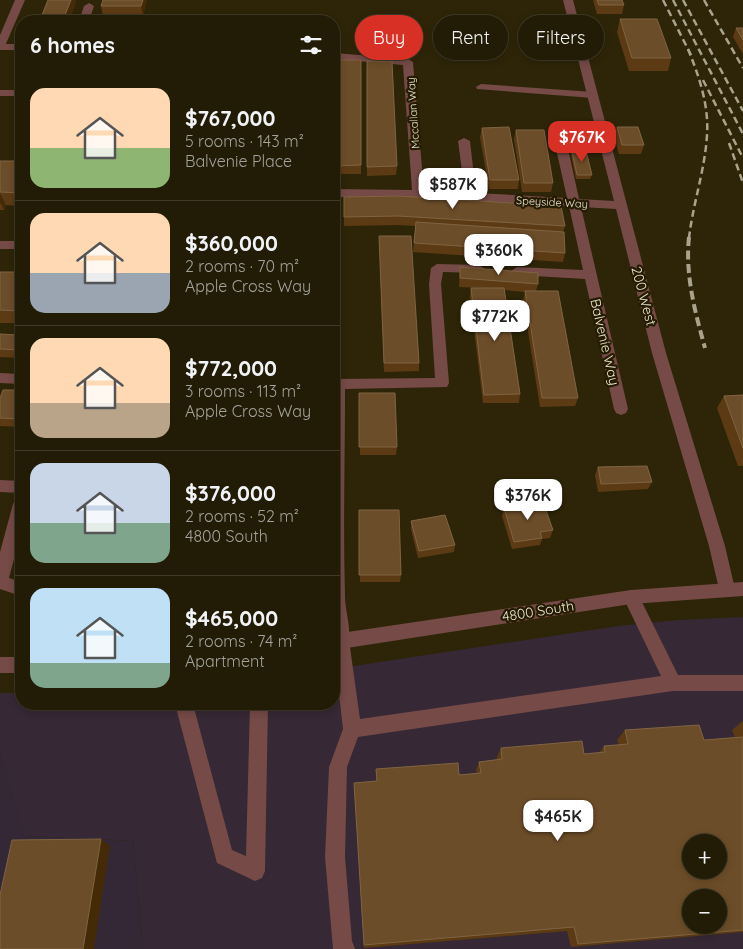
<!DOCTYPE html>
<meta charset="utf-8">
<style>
:root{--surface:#221c06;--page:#2e2914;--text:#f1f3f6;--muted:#a2a19b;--line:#3f3a28;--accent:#d93025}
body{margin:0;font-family:Quicksand,sans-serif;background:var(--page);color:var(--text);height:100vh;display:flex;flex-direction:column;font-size:19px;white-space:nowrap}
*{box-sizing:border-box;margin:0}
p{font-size:16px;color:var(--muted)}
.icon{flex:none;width:28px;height:28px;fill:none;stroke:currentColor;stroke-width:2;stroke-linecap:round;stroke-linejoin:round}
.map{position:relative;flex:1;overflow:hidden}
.panel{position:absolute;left:15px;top:15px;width:325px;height:695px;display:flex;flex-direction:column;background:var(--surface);border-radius:20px;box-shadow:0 2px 8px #0003,0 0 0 1px var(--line)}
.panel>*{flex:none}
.top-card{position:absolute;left:355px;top:15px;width:312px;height:45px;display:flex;gap:10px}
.tools{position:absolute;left:682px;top:834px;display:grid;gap:10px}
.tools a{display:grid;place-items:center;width:45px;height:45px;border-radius:50%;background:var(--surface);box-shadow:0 2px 8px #0003,0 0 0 1px var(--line);font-size:25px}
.price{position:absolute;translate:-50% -42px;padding:0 11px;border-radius:10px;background:#fff;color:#222;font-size:16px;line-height:32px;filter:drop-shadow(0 1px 2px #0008)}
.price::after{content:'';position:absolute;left:50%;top:30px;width:15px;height:11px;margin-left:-8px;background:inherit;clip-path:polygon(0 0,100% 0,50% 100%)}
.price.current{background:var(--accent);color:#fff}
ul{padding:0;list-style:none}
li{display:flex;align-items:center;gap:15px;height:125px;padding:0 15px}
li+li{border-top:1px solid var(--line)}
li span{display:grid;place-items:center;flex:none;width:140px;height:100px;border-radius:15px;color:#555}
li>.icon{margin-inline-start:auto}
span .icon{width:60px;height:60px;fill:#fffc;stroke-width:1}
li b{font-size:21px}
h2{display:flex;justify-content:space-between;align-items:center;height:60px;padding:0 15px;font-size:21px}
.tag{padding:0 18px;border-radius:22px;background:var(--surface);box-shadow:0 2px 8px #0003,0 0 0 1px var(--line);font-size:18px;line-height:45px}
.tag.current{background:var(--accent);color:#fff}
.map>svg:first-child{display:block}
.commercial{fill:#362834;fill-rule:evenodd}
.industrial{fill:#352836}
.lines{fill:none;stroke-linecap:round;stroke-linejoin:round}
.service{fill:#754a47;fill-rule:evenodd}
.minor{fill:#754a47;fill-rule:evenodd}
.tertiary{fill:#754a47;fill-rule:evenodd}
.rail-far1{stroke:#a9a38e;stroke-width:2.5;stroke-dasharray:7 4;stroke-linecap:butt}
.rail{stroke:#a9a38e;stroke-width:4;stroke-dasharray:9 4.5;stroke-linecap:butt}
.wall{fill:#5c3b14}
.shaded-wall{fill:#442a07}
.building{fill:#6c4d29;stroke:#7f6443;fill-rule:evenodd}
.labels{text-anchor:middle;stroke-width:4.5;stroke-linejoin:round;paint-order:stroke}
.far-street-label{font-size:11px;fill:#e8e3d2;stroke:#241b00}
.street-label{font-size:14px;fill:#e8e3d2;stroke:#241b00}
</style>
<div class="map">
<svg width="743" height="949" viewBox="0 0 743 949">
<rect width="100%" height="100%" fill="#2e2508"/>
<path class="commercial" d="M 743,617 L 743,949 L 143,949 L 133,841 L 23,836 L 0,751 L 0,693 L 21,693 L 21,704 L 334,704 L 334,669 L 618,626 L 678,620 ZM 691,842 L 719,842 L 719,870 L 691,870 ZM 691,898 L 719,898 L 719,925 L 691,925 Z"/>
<polygon class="industrial" points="0,751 24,836 133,841 143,949 0,949"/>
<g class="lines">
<g class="service">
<polygon points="89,3 94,6 89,21 79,21 84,6"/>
<polygon points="245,17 248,18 250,21 119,21 124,18"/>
<rect x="0" y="44" width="21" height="6"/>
<polygon points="481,84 593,92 598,95 593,98 477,89 476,87"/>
<rect x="0" y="90" width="21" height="6"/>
<rect x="0" y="241" width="21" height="8"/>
<polygon points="0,480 21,481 21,493 0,492"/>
<polygon points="21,497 21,532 9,578 21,582 21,596 0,589 0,552 13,504 16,499"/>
<polygon points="631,590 637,592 678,675 743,675 743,691 673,691 358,737 347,767 345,857 352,941 355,949 333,949 325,857 329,767 343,729 334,650 335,634 341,632 347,634 349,640 360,719 661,676 623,597 625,592"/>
<polygon points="175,704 193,704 232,850 246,856 250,704 268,704 265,871 262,878 255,881 217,863"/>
</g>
<g class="minor">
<polygon points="563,0 573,0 666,353 725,546 735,589 733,594 727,596 721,594 719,589 709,546 652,353 616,209 581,207 628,409 626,413 621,415 616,413 614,409 585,279 517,275 511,271 517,267 583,270 569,206 418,198 334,197 334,189 412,190 403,65 334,59 334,53 408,59 413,62 424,191 465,193 458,141 464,138 470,141 476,193 567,198 555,144 561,141 567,144 579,199 614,201"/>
<path d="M 437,264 L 479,265 L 485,269 L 479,273 L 443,272 L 441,284 L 449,383 L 447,387 L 345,389 C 345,458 343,528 345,597 C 345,611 353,633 347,646 L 341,648 L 335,646 L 334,643 L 334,379 L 435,378 L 429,284 L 431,268 Z"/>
<polygon points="0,373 21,374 21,384 0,383"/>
</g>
<g class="tertiary">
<polygon points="15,0 25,0 5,46 0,49 0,35"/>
<polygon points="743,582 743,596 631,604 334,650 334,634 631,590"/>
<rect x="0" y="657" width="21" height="16"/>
</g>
<g class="rail-far1">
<polyline points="663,0 691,55"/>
<polyline points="673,0 743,134"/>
<polyline points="683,0 743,111"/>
<polyline points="704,0 743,68"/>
<path d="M 688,49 C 699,76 709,105 707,135 C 705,170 693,203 689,238"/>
<polyline points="703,80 743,158"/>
<polyline points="729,143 743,183"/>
</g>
<path class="rail" d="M 689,237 C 685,275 695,312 705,348"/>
</g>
<g class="wall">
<polygon points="103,0 147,0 143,15 103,15 101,6"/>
<polygon points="593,0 622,0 624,5 622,14 597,14"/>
<polygon points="76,2 69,21 40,21 40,20"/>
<polygon points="620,19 671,58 668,71 629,71 617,32"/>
<polygon points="736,28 743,28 743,54 733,37"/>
<polygon points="361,60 361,174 334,174 334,104"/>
<polygon points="367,61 397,166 396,175 367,176"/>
<polygon points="617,127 644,145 641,154 619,154 614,136"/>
<polygon points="482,128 519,180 518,189 489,189 480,137"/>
<polygon points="516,130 553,183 551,192 522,192 514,139"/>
<polygon points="572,151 592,175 590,179 576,179 571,155"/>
<polygon points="0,161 21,161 21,206 6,205 4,210 0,210"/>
<polygon points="344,197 565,226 563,232 565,253 563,262 413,252 416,226 398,225 344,226"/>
<polygon points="379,236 419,363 419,371 384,372"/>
<polygon points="460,267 538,284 536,291 578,398 575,406 540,407 523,300 525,292 504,290 520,394 519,403 483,403 470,297 471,288 480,288 459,287"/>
<rect x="0" y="272" width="21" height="51"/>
<polygon points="21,326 21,358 0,357 0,336 18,335"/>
<polygon points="21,390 21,427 0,426 0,398"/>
<polygon points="359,393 397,447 396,455 360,455"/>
<polygon points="743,395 743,466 738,466 717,408 724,396"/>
<polygon points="598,467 652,482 648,489 598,492 595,475"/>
<polygon points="504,508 553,530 550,538 542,539 540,545 512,549 502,516"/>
<polygon points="359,510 401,575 400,582 360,582"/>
<polygon points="411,521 455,545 454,552 418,558 411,529"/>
<polygon points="743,721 743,932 571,947 567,931 364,948 354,783 376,781 376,769 459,775 477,773 476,770 479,762 497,760 497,757 501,748 584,754 599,753 604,746 619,745 617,740 625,730 704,740 735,737 732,730"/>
</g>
<g class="shaded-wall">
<polygon points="71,0 76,0 76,2 69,21 64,21 63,20"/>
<polygon points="143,0 147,0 143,15 141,6"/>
<polygon points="0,193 6,205 4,210 0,202"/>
<polygon points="101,839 110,846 94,949 83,949"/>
</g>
<g class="building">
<polygon points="48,0 71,0 63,20 40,20"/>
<polygon points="103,0 143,0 141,6 101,6"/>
<polygon points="597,0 622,0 624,5 599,5"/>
<polygon points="620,19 657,19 671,58 632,58"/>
<polygon points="736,28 743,28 743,40"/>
<polygon points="335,60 361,60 361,165 334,166 334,104"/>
<polygon points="367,61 392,61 397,166 367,167"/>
<polygon points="509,127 519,180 490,180 482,128"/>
<polygon points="617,127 638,127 644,145 622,145"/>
<polygon points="516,130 544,130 553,183 524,183"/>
<polygon points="572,151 586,151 592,175 577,175"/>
<polygon points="0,161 21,161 21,193 0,192"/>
<polygon points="398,196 561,206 565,226 398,216 344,217 344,197"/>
<polygon points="416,222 564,232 565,253 414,243"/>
<polygon points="379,236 411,236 419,363 384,363"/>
<polygon points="460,267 538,273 538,284 460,278"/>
<polygon points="0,272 21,272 21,311 0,310"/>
<polygon points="471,288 504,288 520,394 484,395"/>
<polygon points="525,291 558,291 578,398 542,398"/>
<polygon points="21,326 21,350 0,349 0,334 18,335"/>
<polygon points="3,390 21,390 21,419 0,418 0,398"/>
<polygon points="359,393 395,393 397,447 359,447"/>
<polygon points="743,395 743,448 724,396"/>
<polygon points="647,466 652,482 601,484 598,467"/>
<polygon points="543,502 553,530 540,532 542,538 514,542 504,508"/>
<polygon points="359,510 399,510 401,575 359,575"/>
<polygon points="445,515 455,545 419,551 411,521"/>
<path d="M 699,725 L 704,740 L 743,737 L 743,930 L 578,944 L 574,927 L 364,945 L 354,783 L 377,781 L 376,769 L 458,763 L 459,775 L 481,773 L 479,762 L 502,759 L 501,748 L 582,741 L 584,754 L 605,752 L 604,746 L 628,744 L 625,730 ZM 691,842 L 719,842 L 719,870 L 691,870 ZM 691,898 L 719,898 L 719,925 L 691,925 Z"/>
<polygon points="101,839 83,949 0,949 0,895 12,840"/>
</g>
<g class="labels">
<g class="far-street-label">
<text transform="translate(413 113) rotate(-94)" y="4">Mccallan Way</text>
<text transform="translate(552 202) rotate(3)" y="4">Speyside Way</text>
</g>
<g class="street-label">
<text transform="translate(644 296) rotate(75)" y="5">200 West</text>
<text transform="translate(605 342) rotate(77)" y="5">Balvenie Way</text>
<text transform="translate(538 611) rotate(-9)" y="5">4800 South</text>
</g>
</g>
</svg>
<div class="tools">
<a>+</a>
<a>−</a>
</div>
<b class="price current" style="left:582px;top:163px">$767K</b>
<b class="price" style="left:453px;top:210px">$587K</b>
<b class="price" style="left:499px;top:276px">$360K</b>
<b class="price" style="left:495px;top:342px">$772K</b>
<b class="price" style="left:528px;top:521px">$376K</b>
<b class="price" style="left:558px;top:842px">$465K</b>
<div class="top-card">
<a class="tag current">Buy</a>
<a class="tag">Rent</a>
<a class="tag">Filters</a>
</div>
<section class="panel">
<h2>6 homes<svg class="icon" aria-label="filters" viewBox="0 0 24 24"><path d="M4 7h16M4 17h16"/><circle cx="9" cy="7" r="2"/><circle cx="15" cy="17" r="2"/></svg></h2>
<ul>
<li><span style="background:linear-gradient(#ffd9b3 60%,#8fb573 0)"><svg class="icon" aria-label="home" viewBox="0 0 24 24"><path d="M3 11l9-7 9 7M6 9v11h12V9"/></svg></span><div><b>$767,000</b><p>5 rooms · 143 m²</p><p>Balvenie Place</p></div></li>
<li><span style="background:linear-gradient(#ffd9b3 60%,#9aa5b1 0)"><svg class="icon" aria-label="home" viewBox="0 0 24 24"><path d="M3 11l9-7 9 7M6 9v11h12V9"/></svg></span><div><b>$360,000</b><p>2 rooms · 70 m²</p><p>Apple Cross Way</p></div></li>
<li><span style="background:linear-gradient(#ffd9b3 65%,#b9a48a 0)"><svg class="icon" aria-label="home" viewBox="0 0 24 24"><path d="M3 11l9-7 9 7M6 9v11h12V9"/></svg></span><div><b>$772,000</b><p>3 rooms · 113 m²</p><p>Apple Cross Way</p></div></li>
<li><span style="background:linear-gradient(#c9d6e8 60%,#7fa58c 0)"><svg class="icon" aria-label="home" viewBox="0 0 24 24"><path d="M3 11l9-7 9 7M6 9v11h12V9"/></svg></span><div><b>$376,000</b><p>2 rooms · 52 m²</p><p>4800 South</p></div></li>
<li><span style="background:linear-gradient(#bfe0f5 75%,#7fa58c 0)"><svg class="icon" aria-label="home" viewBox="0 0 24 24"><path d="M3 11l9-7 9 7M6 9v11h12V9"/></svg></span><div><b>$465,000</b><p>2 rooms · 74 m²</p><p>Apartment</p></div></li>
</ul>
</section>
</div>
